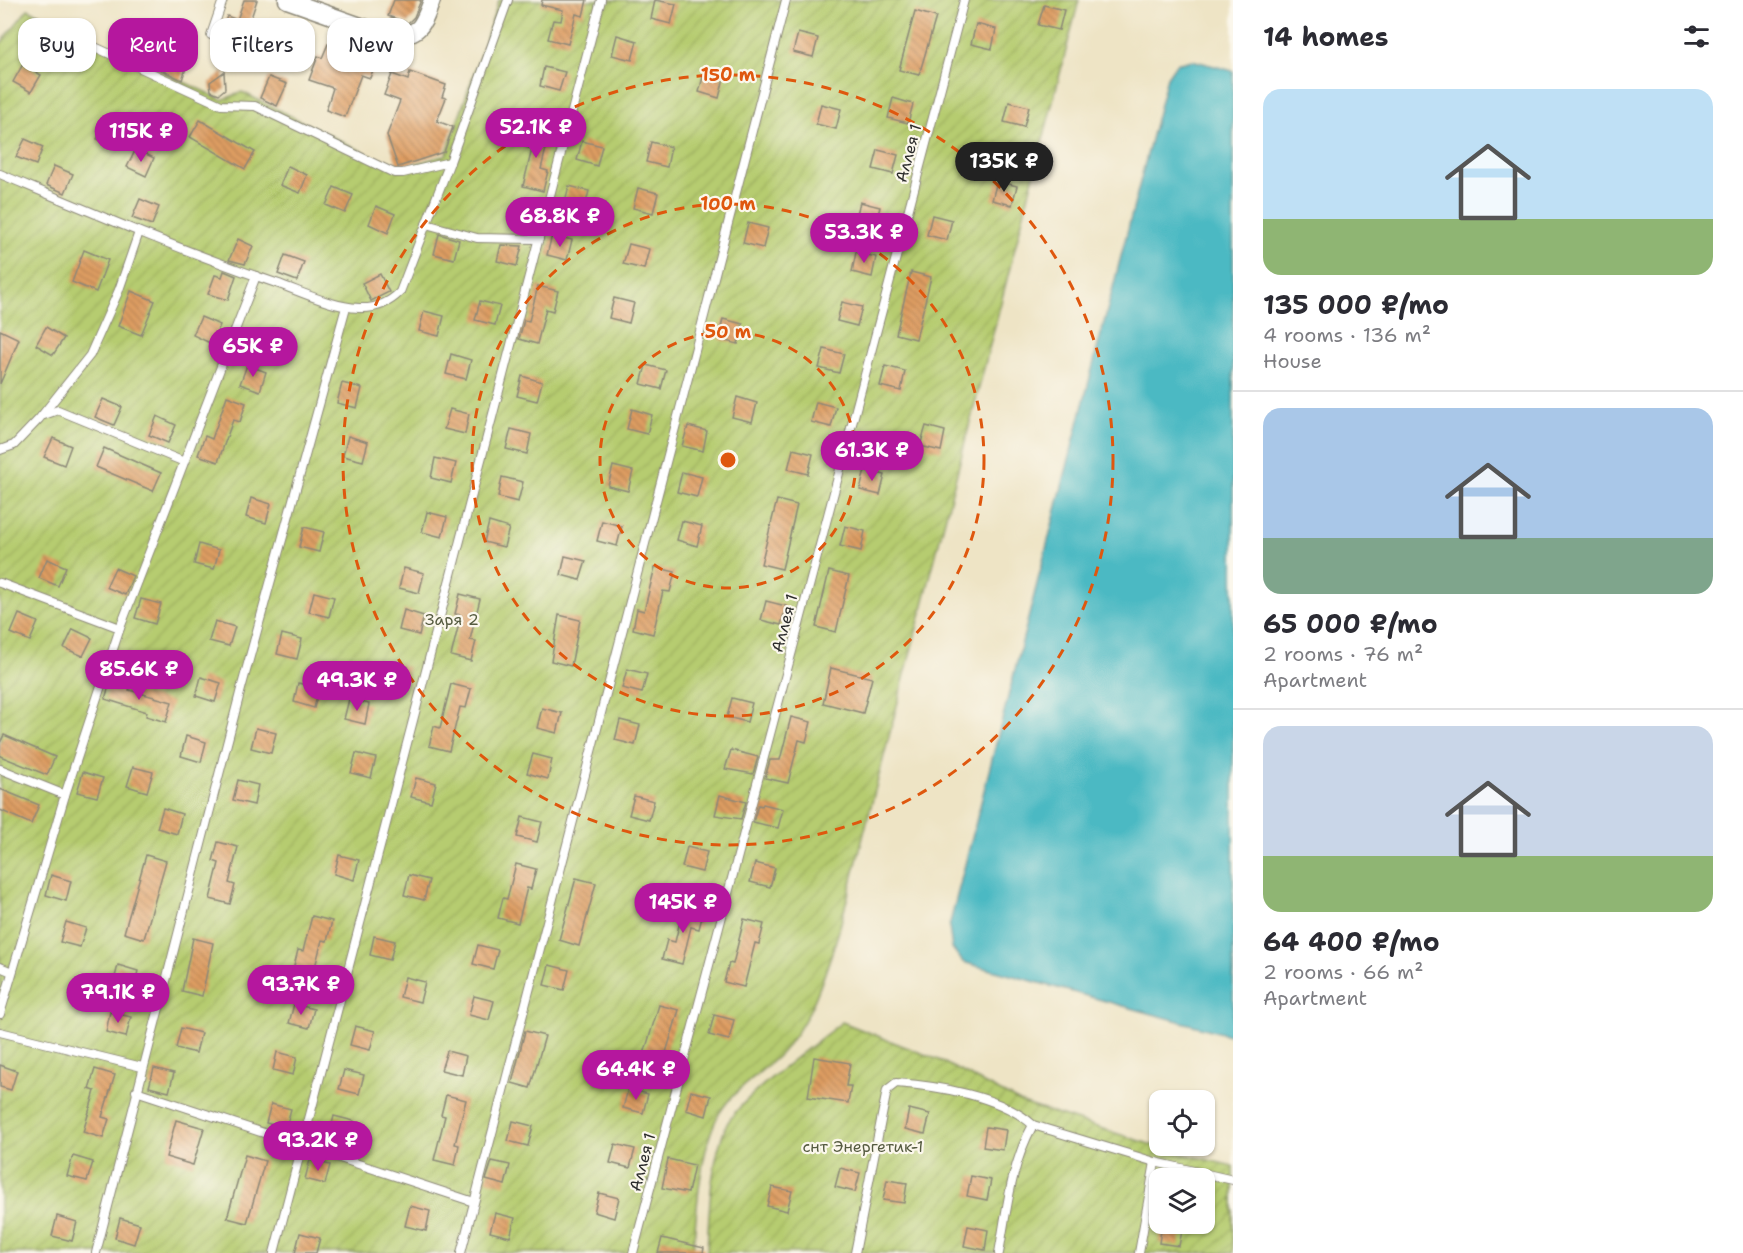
<!DOCTYPE html>
<meta charset="utf-8">
<style>
:root{--surface:#fff;--page:#f2f2f3;--text:#2b2b33;--muted:#7c7c81;--line:#e1e1e2;--accent:#b5179e}
body{margin:0;font-family:"Shantell Sans",sans-serif;background:var(--page);color:var(--text);height:100vh;display:flex;flex-direction:column;font-size:22px;white-space:nowrap}
*{box-sizing:border-box;margin:0}
p{font-size:20px;color:var(--muted)}
.icon{flex:none;width:33px;height:33px;fill:none;stroke:currentColor;stroke-width:2;stroke-linecap:round;stroke-linejoin:round}
.map{position:relative;flex:1;overflow:hidden}
.panel{display:flex;flex-direction:column;background:var(--surface);width:510px}
.panel>*{flex:none}
.hud{position:absolute;left:18px;top:18px;width:570px;height:54px;display:flex;gap:12px}
.buttons{position:absolute;left:1149px;top:1090px;display:grid;gap:12px}
.buttons a{display:grid;place-items:center;width:66px;height:66px;border-radius:12px;background:var(--surface);box-shadow:0 2px 4px #0004;font-size:30px}
.price{position:absolute;translate:-50% -51px;padding:0 14px;border-radius:21px;background:var(--accent);color:#fff;font-size:20px;line-height:39px;filter:drop-shadow(0 2px 3px #0008)}
.price::after{content:'';position:absolute;left:50%;top:36px;width:18px;height:14px;margin-left:-9px;background:inherit;clip-path:polygon(0 0,100% 0,50% 100%)}
.price.selected{background:#222;color:#fff}
ul{padding:0;list-style:none}
li{display:grid;align-content:center;gap:12px;height:318px;padding:0 30px}
li+li{border-top:2px solid var(--line)}
li span{display:grid;place-items:center;height:186px;border-radius:18px;color:#555}
li>.icon{margin-inline-start:auto}
span .icon{width:108px;height:108px;fill:#fffc;stroke-width:1}
li b{font-size:26px}
h2{display:flex;justify-content:space-between;align-items:center;height:72px;padding:0 30px;font-size:26px}
.chip{padding:0 21px;border-radius:18px;background:var(--surface);box-shadow:0 2px 4px #0004;font-size:21px;line-height:54px}
.chip.selected{background:var(--accent);color:#fff}
main{display:flex;flex:1;min-height:0}
.map>svg:first-child{display:block}
.garden{fill:url(#garden-furrows);stroke:#707c4e;stroke-width:1.5;fill-rule:evenodd}
.water{fill:#4bb9c3;stroke:#3b7277;stroke-width:1.5}
.building{fill:url(#building-back-hatch)}
.lines{fill:none;stroke-linecap:round;stroke-linejoin:round}
.service-casing{stroke:#8c8878;stroke-width:10}
.minor-casing{stroke:#8c8878;stroke-width:19}
.service{stroke:#fff;stroke-width:8}
.minor{stroke:#fff;stroke-width:16}
.ring{fill:none;stroke:#df570e;stroke-width:3;stroke-dasharray:10 8}
.labels{text-anchor:middle;stroke-width:4.5;stroke-linejoin:round;paint-order:stroke}
.street-label{font-size:16px;fill:#2b2b2b;stroke:#fbf7ec}
.park-label{font-size:16px;fill:#555b40;stroke:#fbf7ec}
.centre{fill:#df570e;stroke:#fbf7ec;stroke-width:3}
.ring-label{font-size:18px;text-anchor:middle;font-weight:bold;fill:#df570e;stroke:#fbf7ec;stroke-width:4.5;stroke-linejoin:round;paint-order:stroke}
</style>
<main>
<div class="map">
<svg width="1233" height="1253" viewBox="0 0 1233 1253">
<defs>
<pattern id="garden-furrows" width="10" height="10" patternUnits="userSpaceOnUse" patternTransform="scale(1.5)"><rect width="10" height="10" fill="#b6cc70"/><path d="M-1 1l2-2M0 10L10 0M9 11l2-2" fill="none" stroke="#9daf61"/></pattern>
<pattern id="building-back-hatch" width="6" height="6" patternUnits="userSpaceOnUse" patternTransform="scale(1.5)"><rect width="6" height="6" fill="#de9d62"/><path d="M-1 5l2 2M0 0l6 6M5-1l2 2" fill="none" stroke="#b48051"/></pattern>
</defs>
<rect width="100%" height="100%" fill="#fbf7ec"/>
<filter id="ink" filterUnits="userSpaceOnUse"><feTurbulence type="fractalNoise" baseFrequency=".0167" numOctaves="2"/><feDisplacementMap in="SourceGraphic" scale="12" xChannelSelector="R" yChannelSelector="G"/><feConvolveMatrix kernelMatrix="1 2 1 2 8 2 1 2 1" color-interpolation-filters="sRGB"/></filter>
<filter id="wash" filterUnits="userSpaceOnUse"><feTurbulence type="fractalNoise" baseFrequency=".008" numOctaves="4" result="noise"/><feDisplacementMap in="SourceGraphic" scale="24" xChannelSelector="R" yChannelSelector="G"/><feGaussianBlur stdDeviation="1.35" result="paint"/><feColorMatrix in="noise" values="0 0 0 0 0 0 0 0 0 0 0 0 0 0 0 0 0 1.4 0 .05"/><feComposite in="paint" operator="in"/></filter>
<g filter="url(#wash)">
<rect width="100%" height="100%" fill="#eee4c5"/>
<g class="garden">
<path d="M 499,0 L 1079,0 L 838,934 C 824,976 812,1020 781,1053 C 761,1074 734,1088 719,1114 C 700,1147 696,1215 693,1253 L 0,1253 L 0,44 L 28,9 L 222,100 L 242,92 L 398,169 L 446,155 Z"/>
<path d="M 842,1022 L 939,1060 L 1022,1103 L 1171,1151 L 1233,1166 L 1233,1253 L 707,1253 C 709,1212 710,1164 726,1126 C 738,1099 816,1043 842,1022 ZM 1160,1179 L 1204,1179 L 1204,1224 L 1160,1224 Z"/>
</g>
<polygon class="water" points="1192,60 1233,71 1233,1036 963,962 952,948 949,927 1167,77 1176,64"/>
<g id="blocks">
<g class="building">
<polygon points="244,0 257,0 249,24 264,29 261,38 267,40 256,69 214,53 227,16 237,20"/>
<polygon points="394,0 421,0 414,17 408,23 388,16"/>
<polygon points="542,0 587,0 583,16 576,14 568,44 548,39 553,20 561,21 563,10 541,5"/>
<polygon points="655,0 676,4 671,24 651,19"/>
<polygon points="1044,5 1064,10 1059,30 1038,25"/>
<polygon points="915,11 936,17 919,75 899,70"/>
<polygon points="976,24 996,29 992,49 971,44"/>
<polygon points="798,33 818,38 813,57 793,52"/>
<polygon points="617,35 637,41 632,60 612,55"/>
<polygon points="167,41 192,50 182,80 157,68"/>
<polygon points="328,44 376,62 370,78 361,75 345,117 326,110 333,88 309,80 318,56 322,58"/>
<polygon points="23,64 41,75 31,92 13,82"/>
<polygon points="544,67 565,72 559,91 540,86"/>
<polygon points="224,72 225,89 219,94 211,91 210,82"/>
<polygon points="410,72 446,85 442,97 446,98 437,121 453,127 444,152 398,167 387,135 400,101 384,95 392,74 408,80"/>
<polygon points="704,73 724,78 719,98 699,92"/>
<polygon points="269,77 287,84 277,106 260,98"/>
<polygon points="893,98 913,104 908,123 888,118"/>
<polygon points="1009,102 1029,107 1024,127 1004,122"/>
<polygon points="821,104 841,109 836,129 816,124"/>
<polygon points="200,120 255,152 245,169 190,137"/>
<polygon points="106,121 125,130 116,148 97,139"/>
<polygon points="530,127 550,133 541,169 548,171 543,191 523,186 532,149 525,147"/>
<polygon points="25,139 43,147 36,165 16,157"/>
<polygon points="582,141 602,146 597,166 577,160"/>
<polygon points="651,142 671,147 667,167 646,162"/>
<polygon points="136,149 154,158 146,176 127,167"/>
<polygon points="878,150 898,155 893,174 873,169"/>
<polygon points="54,166 73,174 65,193 46,185"/>
<polygon points="288,166 307,175 300,193 280,185"/>
<polygon points="997,181 1017,186 1012,205 992,200"/>
<polygon points="569,186 589,191 584,211 564,206"/>
<polygon points="334,187 353,195 345,213 326,205"/>
<polygon points="638,188 658,193 653,213 633,208"/>
<polygon points="140,199 159,207 152,225 132,218"/>
<polygon points="860,202 880,207 875,227 855,222"/>
<polygon points="376,206 395,214 388,233 369,224"/>
<polygon points="932,215 952,220 947,240 927,235"/>
<polygon points="748,223 768,228 763,248 743,243"/>
<polygon points="439,234 459,240 454,259 434,254"/>
<polygon points="552,235 572,240 567,260 547,255"/>
<polygon points="238,239 253,246 245,264 229,260"/>
<polygon points="629,244 649,249 644,269 623,264"/>
<polygon points="501,245 522,246 517,266 497,261"/>
<polygon points="84,250 108,260 96,292 72,282"/>
<polygon points="856,252 876,257 872,277 852,272"/>
<polygon points="285,255 304,262 297,281 278,274"/>
<polygon points="224,271 236,276 228,300 208,294 215,275 222,277"/>
<polygon points="911,272 931,277 916,339 896,334"/>
<polygon points="380,274 389,292 371,301 362,283"/>
<polygon points="538,286 558,291 553,311 546,309 537,344 519,339 524,320 529,321"/>
<polygon points="131,291 155,301 141,335 118,326"/>
<polygon points="614,298 634,303 629,323 609,318"/>
<polygon points="480,301 500,306 495,325 475,320"/>
<polygon points="842,302 862,307 857,326 837,321"/>
<polygon points="424,311 444,316 439,336 419,331"/>
<polygon points="201,317 220,325 212,344 193,335"/>
<polygon points="723,319 743,324 738,344 718,339"/>
<polygon points="46,327 64,338 53,355 36,345"/>
<polygon points="0,330 19,339 0,384"/>
<polygon points="245,331 265,338 258,357 238,351"/>
<polygon points="824,349 844,354 839,373 819,368"/>
<polygon points="451,354 471,360 466,379 446,374"/>
<polygon points="247,365 266,372 260,391 240,384"/>
<polygon points="646,365 666,370 661,389 641,384"/>
<polygon points="885,366 905,371 901,391 880,386"/>
<polygon points="522,376 542,382 537,401 517,396"/>
<polygon points="342,383 362,388 357,408 337,403"/>
<polygon points="227,396 246,403 240,422 233,420 218,462 198,455 205,436 212,439"/>
<polygon points="737,397 757,403 752,422 732,417"/>
<polygon points="103,399 122,407 114,425 95,417"/>
<polygon points="816,402 836,407 831,427 811,422"/>
<polygon points="450,409 469,414 465,434 444,429"/>
<polygon points="632,409 652,415 647,434 627,429"/>
<polygon points="157,416 176,425 168,443 149,435"/>
<polygon points="688,426 707,431 703,451 682,446"/>
<polygon points="926,426 945,431 941,451 920,446"/>
<polygon points="511,429 531,434 527,454 506,449"/>
<polygon points="348,436 368,442 363,461 343,456"/>
<polygon points="53,438 71,446 64,465 44,457"/>
<polygon points="104,448 161,473 153,491 96,467"/>
<polygon points="793,449 813,454 808,474 788,469"/>
<polygon points="435,458 456,463 451,483 431,478"/>
<polygon points="613,466 633,471 628,491 608,486"/>
<polygon points="865,470 885,475 880,495 860,490"/>
<polygon points="682,472 702,477 697,497 677,492"/>
<polygon points="502,477 523,482 518,502 498,497"/>
<polygon points="251,498 271,504 266,523 246,517"/>
<polygon points="777,500 797,505 782,569 761,564"/>
<polygon points="427,512 447,517 442,537 422,532"/>
<polygon points="602,521 622,526 617,546 597,541"/>
<polygon points="682,521 702,526 697,546 677,540"/>
<polygon points="489,522 509,528 504,547 484,542"/>
<polygon points="845,526 865,531 861,551 840,546"/>
<polygon points="304,527 324,532 319,552 299,547"/>
<polygon points="199,544 219,550 214,569 194,564"/>
<polygon points="565,556 586,561 580,580 561,575"/>
<polygon points="47,559 66,567 58,586 39,578"/>
<polygon points="655,567 675,572 670,592 663,591 653,634 633,629 637,609 644,611"/>
<polygon points="115,568 133,576 125,595 106,587"/>
<polygon points="404,568 424,573 419,593 399,588"/>
<polygon points="829,571 849,576 836,632 816,627"/>
<polygon points="314,592 334,597 329,617 309,612"/>
<polygon points="460,594 480,599 470,640 476,641 471,661 451,656 461,615 455,614"/>
<polygon points="141,599 161,604 155,624 135,618"/>
<polygon points="766,601 786,606 781,625 761,620"/>
<polygon points="404,610 424,616 419,635 399,630"/>
<polygon points="19,614 38,622 30,641 11,633"/>
<polygon points="559,615 580,620 571,666 551,661"/>
<polygon points="215,621 235,627 229,646 209,641"/>
<polygon points="73,629 92,638 83,656 64,648"/>
<polygon points="282,634 302,639 297,659 277,654"/>
<polygon points="388,662 408,667 403,687 383,681"/>
<polygon points="831,668 872,678 863,713 823,703"/>
<polygon points="627,669 647,674 642,693 622,688"/>
<polygon points="201,677 221,683 215,702 196,696"/>
<polygon points="111,679 131,686 129,690 172,702 166,722 146,716 147,712 105,699"/>
<polygon points="298,683 319,688 314,708 294,702"/>
<polygon points="451,684 471,689 466,708 460,707 449,751 429,746 434,726 440,728"/>
<polygon points="732,698 752,703 747,722 727,717"/>
<polygon points="349,699 369,704 365,724 344,719"/>
<polygon points="542,708 562,713 557,733 537,728"/>
<polygon points="791,717 811,722 806,742 799,740 788,783 765,778 770,760 780,760"/>
<polygon points="620,720 640,725 635,745 615,740"/>
<polygon points="256,728 276,733 271,753 251,748"/>
<polygon points="4,735 55,757 47,775 0,756 0,743"/>
<polygon points="186,736 206,742 201,762 181,756"/>
<polygon points="731,750 758,757 753,774 725,769"/>
<polygon points="356,753 376,758 371,778 351,773"/>
<polygon points="533,754 552,759 548,779 527,773"/>
<polygon points="133,767 153,772 147,792 127,786"/>
<polygon points="83,772 103,778 97,797 77,792"/>
<polygon points="416,778 436,783 431,802 411,797"/>
<polygon points="238,780 258,785 254,805 233,800"/>
<polygon points="0,789 39,805 31,824 0,810"/>
<polygon points="720,795 746,802 741,819 715,815"/>
<polygon points="634,796 654,801 649,820 629,815"/>
<polygon points="763,804 783,809 778,828 753,822 758,805 762,806"/>
<polygon points="163,808 182,814 177,834 157,828"/>
<polygon points="522,817 542,822 537,842 517,837"/>
<polygon points="218,842 238,847 229,883 235,885 230,904 210,899 219,863 213,861"/>
<polygon points="687,847 707,852 702,872 682,867"/>
<polygon points="146,855 166,861 144,939 124,933"/>
<polygon points="339,855 359,860 354,880 334,874"/>
<polygon points="755,863 775,868 770,887 750,882"/>
<polygon points="516,864 536,869 531,889 527,888 518,923 498,918 503,898 507,899"/>
<polygon points="51,875 71,881 66,901 46,895"/>
<polygon points="409,875 429,880 424,900 404,895"/>
<polygon points="576,878 596,883 579,946 559,940"/>
<polygon points="684,904 704,909 699,929 691,927 682,964 662,959 667,940 675,942"/>
<polygon points="312,916 332,921 327,941 322,940 313,975 293,970 298,950 303,951"/>
<polygon points="744,919 764,924 759,944 755,943 744,987 724,982 729,963 733,964"/>
<polygon points="66,922 86,928 80,947 60,942"/>
<polygon points="374,936 395,941 390,960 370,955"/>
<polygon points="193,938 213,943 202,996 182,991"/>
<polygon points="478,945 498,950 493,969 473,964"/>
<polygon points="118,965 138,971 133,990 113,985"/>
<polygon points="549,965 569,970 564,990 544,985"/>
<polygon points="405,977 425,982 420,1002 400,997"/>
<polygon points="474,996 494,1001 489,1020 469,1015"/>
<polygon points="294,1004 314,1009 309,1028 289,1023"/>
<polygon points="659,1005 679,1010 661,1069 641,1064"/>
<polygon points="110,1012 131,1017 126,1037 106,1032"/>
<polygon points="714,1015 734,1020 729,1040 709,1035"/>
<polygon points="355,1026 375,1031 370,1050 350,1045"/>
<polygon points="181,1028 201,1033 196,1053 176,1048"/>
<polygon points="525,1031 545,1036 530,1088 512,1083"/>
<polygon points="447,1051 466,1056 462,1075 441,1070"/>
<polygon points="277,1052 297,1057 293,1075 273,1070"/>
<polygon points="814,1057 850,1063 846,1086 851,1086 848,1103 808,1097"/>
<polygon points="0,1065 17,1071 11,1090 0,1087"/>
<polygon points="154,1068 174,1073 169,1092 149,1087"/>
<polygon points="95,1069 115,1075 102,1117 109,1119 103,1138 83,1132 95,1091 89,1089"/>
<polygon points="344,1070 364,1075 359,1094 339,1089"/>
<polygon points="628,1089 648,1094 643,1113 623,1108"/>
<polygon points="691,1091 711,1096 706,1116 686,1110"/>
<polygon points="446,1095 466,1100 455,1144 459,1145 455,1165 434,1160 445,1116 441,1115"/>
<polygon points="271,1104 291,1109 286,1128 266,1123"/>
<polygon points="909,1109 930,1114 925,1134 905,1129"/>
<polygon points="334,1116 354,1121 349,1141 329,1136"/>
<polygon points="176,1120 204,1128 193,1165 166,1157"/>
<polygon points="513,1121 533,1126 528,1146 508,1141"/>
<polygon points="986,1127 1006,1130 1003,1150 983,1147"/>
<polygon points="615,1144 635,1149 630,1168 610,1163"/>
<polygon points="245,1155 265,1161 247,1223 227,1218"/>
<polygon points="73,1156 93,1162 87,1181 67,1176"/>
<polygon points="668,1159 694,1165 688,1193 662,1188"/>
<polygon points="310,1160 330,1165 325,1184 305,1179"/>
<polygon points="492,1161 510,1165 505,1185 486,1180"/>
<polygon points="840,1168 860,1173 855,1192 835,1187"/>
<polygon points="971,1176 991,1180 987,1200 967,1196"/>
<polygon points="887,1180 907,1183 904,1203 883,1200"/>
<polygon points="772,1187 792,1191 787,1211 767,1206"/>
<polygon points="599,1193 619,1198 614,1218 594,1212"/>
<polygon points="410,1206 430,1211 426,1231 405,1226"/>
<polygon points="495,1213 515,1218 510,1237 490,1232"/>
<polygon points="57,1216 77,1222 72,1241 52,1236"/>
<polygon points="120,1218 140,1224 134,1244 115,1238"/>
<polygon points="1162,1224 1183,1226 1179,1246 1159,1243"/>
<polygon points="968,1226 988,1230 985,1250 964,1246"/>
<polygon points="300,1233 320,1238 316,1253 295,1253"/>
<polygon points="662,1238 704,1248 703,1253 658,1253"/>
</g>
</g>
</g>
<g filter="url(#ink)">
<use href="#blocks" fill-opacity="0" stroke="#8c8878" stroke-width="1.5"/>
<g class="lines">
<defs>
<g id="service">
<polyline points="36,20 221,105 255,106 394,173 403,173 450,162"/>
<polyline points="211,35 223,0"/>
<path d="M 0,174 C 91,212 182,251 276,283 C 302,292 332,307 359,308 C 375,309 389,303 400,292 L 450,162 L 508,0"/>
<polyline points="426,224 477,238 539,239"/>
<polyline points="44,415 58,410 182,461"/>
<polyline points="0,450 14,445 39,419 90,355 119,290 139,232"/>
<polyline points="0,583 120,628"/>
<polyline points="0,769 65,795"/>
<polyline points="0,967 12,972"/>
<polyline points="0,1014 65,795 120,628 256,276"/>
<polyline points="0,1032 142,1067"/>
<polyline points="136,1091 474,1202"/>
<polyline points="96,1253 241,689 346,307"/>
<polyline points="274,1253 601,0"/>
<polyline points="461,1253 786,0"/>
<polyline points="633,1253 964,0"/>
<path d="M 855,1253 L 887,1090 L 896,1083 C 939,1086 1001,1096 1033,1125 L 1155,1162 L 1233,1180"/>
<path d="M 999,1253 C 1007,1209 1011,1164 1033,1125"/>
<polyline points="1139,1253 1155,1162"/>
</g>
<path id="minor" d="M 287,0 L 389,36 C 419,37 423,26 432,0"/>
</defs>
<use href="#service" class="service-casing"/>
<use href="#minor" class="minor-casing"/>
<use href="#service" class="service"/>
<use href="#minor" class="minor"/>
</g>
</g>
<g class="ring">
<circle cx="728" cy="460" r="128"/>
<circle cx="728" cy="460" r="256"/>
<circle cx="728" cy="460" r="385"/>
</g>
<g class="labels">
<g class="street-label">
<text transform="translate(908 153) rotate(-75)" y="6">Аллея 1</text>
<text transform="translate(784 623) rotate(-75)" y="6">Аллея 1</text>
<text transform="translate(642 1162) rotate(-75)" y="6">Аллея 1</text>
</g>
<g class="park-label">
<text x="452" y="625">Заря 2</text>
<text x="863" y="1152">снт Энергетик-1</text>
</g>
</g>
<circle cx="728" cy="460" r="9" class="centre"/>
<g class="ring-label">
<text x="728" y="81">150 m</text>
<text x="728" y="210">100 m</text>
<text x="728" y="338">50 m</text>
</g>
</svg>
<div class="buttons">
<a><svg class="icon" aria-label="locate" viewBox="0 0 24 24"><circle cx="12" cy="12" r="6"/><path d="M12 2v4M12 18v4M2 12h4M18 12h4"/></svg></a>
<a><svg class="icon" aria-label="layers" viewBox="0 0 24 24"><path d="M12 4l9 5-9 5-9-5zM3 14l9 5 9-5"/></svg></a>
</div>
<b class="price" style="left:536px;top:159px">52.1K ₽</b>
<b class="price" style="left:141px;top:163px">115K ₽</b>
<b class="price selected" style="left:1004px;top:193px">135K ₽</b>
<b class="price" style="left:560px;top:248px">68.8K ₽</b>
<b class="price" style="left:864px;top:264px">53.3K ₽</b>
<b class="price" style="left:253px;top:378px">65K ₽</b>
<b class="price" style="left:872px;top:482px">61.3K ₽</b>
<b class="price" style="left:139px;top:701px">85.6K ₽</b>
<b class="price" style="left:357px;top:712px">49.3K ₽</b>
<b class="price" style="left:683px;top:934px">145K ₽</b>
<b class="price" style="left:301px;top:1016px">93.7K ₽</b>
<b class="price" style="left:118px;top:1024px">79.1K ₽</b>
<b class="price" style="left:636px;top:1101px">64.4K ₽</b>
<b class="price" style="left:318px;top:1172px">93.2K ₽</b>
<div class="hud">
<a class="chip">Buy</a>
<a class="chip selected">Rent</a>
<a class="chip">Filters</a>
<a class="chip">New</a>
</div>
</div>
<section class="panel">
<h2>14 homes<svg class="icon" aria-label="filters" viewBox="0 0 24 24"><path d="M4 7h16M4 17h16"/><circle cx="9" cy="7" r="2"/><circle cx="15" cy="17" r="2"/></svg></h2>
<ul>
<li><span style="background:linear-gradient(#bfe0f5 70%,#8fb573 0)"><svg class="icon" aria-label="home" viewBox="0 0 24 24"><path d="M3 11l9-7 9 7M6 9v11h12V9"/></svg></span><div><b>135 000 ₽/mo</b><p>4 rooms · 136 m²</p><p>House</p></div></li>
<li><span style="background:linear-gradient(#a9c7e8 70%,#7fa58c 0)"><svg class="icon" aria-label="home" viewBox="0 0 24 24"><path d="M3 11l9-7 9 7M6 9v11h12V9"/></svg></span><div><b>65 000 ₽/mo</b><p>2 rooms · 76 m²</p><p>Apartment</p></div></li>
<li><span style="background:linear-gradient(#c9d6e8 70%,#8fb573 0)"><svg class="icon" aria-label="home" viewBox="0 0 24 24"><path d="M3 11l9-7 9 7M6 9v11h12V9"/></svg></span><div><b>64 400 ₽/mo</b><p>2 rooms · 66 m²</p><p>Apartment</p></div></li>
</ul>
</section>
</main>
